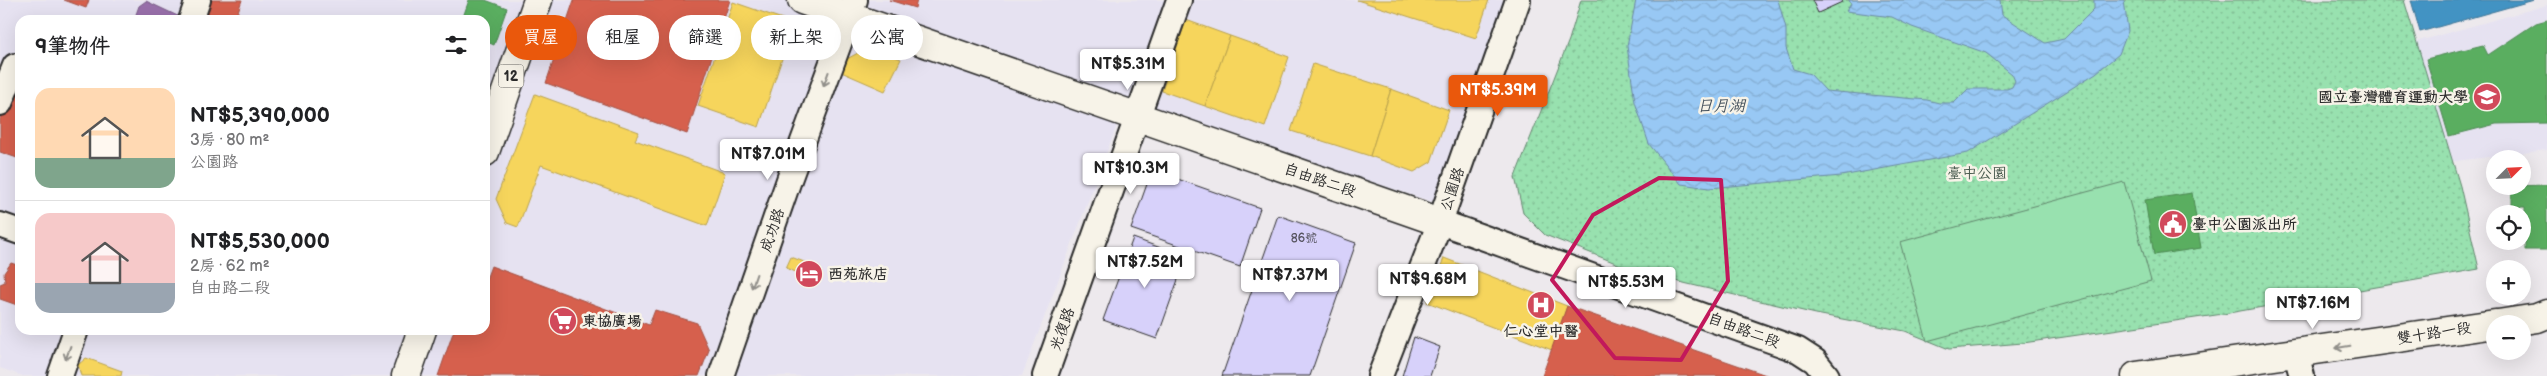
<!DOCTYPE html>
<html lang="zh-TW">
<meta charset="utf-8">
<style>
:root{--surface:#fff;--page:#f6f6f6;--text:#202124;--muted:#757577;--line:#e0e0e0;--accent:#ea580c}
body{margin:0;font-family:"Balsamiq Sans","LXGW WenKai TC",sans-serif;background:var(--page);color:var(--text);height:100vh;display:flex;flex-direction:column;font-size:19px;white-space:nowrap}
*{box-sizing:border-box;margin:0}
p{font-size:16px;color:var(--muted)}
.icon{flex:none;width:28px;height:28px;fill:none;stroke:currentColor;stroke-width:2;stroke-linecap:round;stroke-linejoin:round}
.map{position:relative;flex:1;overflow:hidden}
.details{position:absolute;left:15px;top:15px;width:475px;height:320px;display:flex;flex-direction:column;background:var(--surface);border-radius:15px;box-shadow:0 5px 20px #0002}
.details>*{flex:none}
.guide{position:absolute;left:505px;top:15px;width:475px;height:45px;display:flex;gap:10px}
.needle{width:32px;rotate:66deg}
.tools{position:absolute;left:2486px;top:150px;display:grid;gap:10px}
.tools a{display:grid;place-items:center;width:45px;height:45px;border-radius:50%;background:var(--surface);box-shadow:0 5px 20px #0002;font-size:25px}
.price{position:absolute;translate:-50% -42px;padding:0 11px;border-radius:5px;background:#fff;color:#222;font-size:16px;line-height:32px;filter:drop-shadow(0 1px 2px #0008)}
.price::after{content:'';position:absolute;left:50%;top:30px;width:15px;height:11px;margin-left:-8px;background:inherit;clip-path:polygon(0 0,100% 0,50% 100%)}
.price.selected{background:var(--accent);color:#fff}
ul{padding:0;list-style:none}
li{display:flex;align-items:center;gap:15px;height:125px;padding:0 20px}
li+li{border-top:1px solid var(--line)}
li span{display:grid;place-items:center;flex:none;width:140px;height:100px;border-radius:15px;color:#555}
li>.icon{margin-inline-start:auto}
span .icon{width:60px;height:60px;fill:#fffc;stroke-width:1}
li b{font-size:21px}
h2{display:flex;justify-content:space-between;align-items:center;height:60px;padding:0 20px;font-size:21px}
.tag{padding:0 18px;border-radius:22px;background:var(--surface);box-shadow:0 5px 20px #0002;font-size:18px;line-height:45px}
.tag.selected{background:var(--accent);color:#fff}
.map>svg:first-child{display:block}
.built{fill:#e6e2f1;fill-rule:evenodd}
.grass{fill:url(#grass-dots);stroke:#62866d}
.pitch{fill:#98e1af;stroke:#62866d}
.water{fill:url(#water-waves);stroke:#6c89a4}
.homes{fill:#f6d55c;stroke:#b9a24d}
.shops{fill:#d6604d;stroke:#a35043}
.offices{fill:#9970ab;stroke:#785b85}
.schools{fill:#4393c3;stroke:#3c7495}
.public{fill:#5aae61;stroke:#4c8751}
.building{fill:#d7d1fa;stroke:#2b2b2b}
.lines{fill:none;stroke-linecap:round;stroke-linejoin:round}
.minor-casing{stroke:#2b2b2b;stroke-width:28}
.major-casing{stroke:#2b2b2b;stroke-width:31}
.minor{stroke:#f7f3e8;stroke-width:24}
.major{stroke:#f7f3e8;stroke-width:28}
.oneway{stroke:#918f8a}
.marked{fill:none;stroke:#c2185b;stroke-width:4;stroke-linejoin:round}
.labels{text-anchor:middle;stroke-width:5;stroke-linejoin:round;paint-order:stroke}
.number-label{font-size:12px;fill:#56545f}
.shield{fill:#f7f3e8;stroke:#686764;stroke-width:1}
.shield-label{font-size:14px;font-weight:bold;fill:#2b2b2b}
.poi-label{font-size:15px;font-weight:bold;fill:#2b2b2b;stroke:#f7f3e8;text-anchor:start}
.park-label{font-size:15px;fill:#46584c;stroke:#f7f3e8}
.street-label{font-size:15px;fill:#2b2b2b;stroke:#f7f3e8}
.water-label{font-size:16px;font-style:italic;fill:#46525d;stroke:#f7f3e8}
</style>
<div class="map">
<svg width="2547" height="376" viewBox="0 0 2547 376">
<defs>
<pattern id="grass-dots" width="8" height="8" patternUnits="userSpaceOnUse" patternTransform="scale(1.25)"><rect width="8" height="8" fill="#98e1af"/><path d="M2 2h.1M6 6h.1" fill="none" stroke="#83c197" stroke-width="1.8" stroke-linecap="round"/></pattern>
<pattern id="water-waves" width="16" height="10" patternUnits="userSpaceOnUse" patternTransform="scale(1.25)"><rect width="16" height="10" fill="#98c8f4"/><path d="M0 5q4-4 8 0t8 0" fill="none" stroke="#83acd1"/></pattern>
</defs>
<rect width="100%" height="100%" fill="#ede9ed"/>
<filter id="ink" filterUnits="userSpaceOnUse"><feTurbulence type="fractalNoise" baseFrequency=".02" numOctaves="2"/><feDisplacementMap in="SourceGraphic" scale="10" xChannelSelector="R" yChannelSelector="G"/><feConvolveMatrix kernelMatrix="1 2 1 2 8 2 1 2 1" color-interpolation-filters="sRGB"/></filter>
<g filter="url(#ink)">
<g class="built">
<path d="M 0,0 L 1506,0 L 1433,202 L 1126,101 L 1022,376 L 23,376 L 0,368 ZM 20,20 L 485,20 L 485,330 L 20,330 Z"/>
<polygon points="2547,5 2547,150 2447,162 2412,43"/>
</g>
<polygon class="grass" points="1581,0 2404,0 2460,186 2479,269 2223,314 2023,343 1949,349 1905,331 1816,314 1641,273 1545,235 1523,213 1515,177 1569,40"/>
<polygon class="pitch" points="2124,182 2151,281 1927,341 1900,242"/>
<polygon class="water" points="1636,0 1778,0 1786,29 1786,48 1793,69 1810,74 1826,91 1927,100 1939,103 1954,103 1968,89 2007,89 2012,87 2015,81 2012,74 1986,53 1912,27 1892,17 1846,11 1851,4 1849,0 2000,0 2002,15 2045,43 2064,39 2094,9 2094,0 2124,0 2128,31 2119,54 2096,73 1968,153 1841,176 1709,188 1681,184 1649,144 1635,102 1627,46"/>
<g class="homes">
<polygon points="1357,0 1489,0 1476,38"/>
<polygon points="733,2 794,23 759,127 698,106"/>
<polygon points="1186,20 1230,36 1205,106 1162,91"/>
<polygon points="1230,36 1289,57 1265,127 1205,106"/>
<polygon points="869,47 901,59 885,91 839,71 845,60"/>
<polygon points="1313,64 1391,89 1370,156 1291,131"/>
<polygon points="1391,89 1449,110 1431,162 1414,172 1370,156"/>
<polygon points="535,94 639,132 635,140 725,173 707,226 541,165 518,227 507,223 496,199"/>
<polygon points="791,257 820,268 815,280 786,268"/>
<polygon points="1444,258 1567,306 1552,350 1427,302"/>
<polygon points="86,358 122,371 121,376 81,376 78,365"/>
</g>
<g class="shops">
<polygon points="64,0 89,0 86,8"/>
<polygon points="203,0 242,0 235,20 210,20 198,16"/>
<polygon points="574,0 730,0 687,134 546,83"/>
<polygon points="889,0 917,0 915,8"/>
<polygon points="18,72 20,73 20,159 0,152 0,119"/>
<polygon points="11,263 20,266 20,306 0,299 0,284 5,282 4,273"/>
<polygon points="491,266 649,325 655,310 697,323 709,350 699,376 438,376 454,330 485,330 485,282"/>
<polygon points="1567,306 1769,376 1542,376"/>
</g>
<polygon class="offices" points="146,1 184,19 183,20 134,20 139,6"/>
<polygon class="schools" points="2411,0 2534,0 2420,32"/>
<g class="public">
<polygon points="469,0 485,0 507,8 494,45 485,41 485,20 462,20"/>
<polygon points="2547,20 2547,123 2496,124 2449,136 2426,59 2483,45 2488,55 2536,23"/>
<polygon points="2547,185 2547,250 2525,250 2525,207 2512,207 2512,186"/>
<polygon points="2192,193 2201,248 2154,255 2145,200"/>
</g>
<g class="building">
<polygon points="1812,0 1841,0 1842,2 1818,13"/>
<polygon points="1152,170 1260,208 1240,267 1131,229"/>
<polygon points="1278,215 1356,243 1310,376 1222,376"/>
<polygon points="1133,238 1186,257 1157,339 1103,320"/>
<polygon points="1414,337 1440,347 1430,376 1402,376"/>
</g>
<g class="lines">
<defs>
<g id="minor">
<polyline points="191,20 198,0"/>
<polyline points="0,103 15,66"/>
<polyline points="1440,222 1798,350 1815,361 1827,376"/>
<polyline points="0,225 20,232"/>
<polyline points="2296,354 2302,376"/>
<polyline points="60,376 76,330"/>
<polyline points="721,376 790,177 855,0"/>
<polyline points="1045,376 1179,0"/>
<polyline points="1380,376 1440,222 1518,0"/>
</g>
<g id="major">
<polyline points="802,0 1440,222"/>
<polyline points="485,152 538,0"/>
<polyline points="2498,324 2537,318 2547,314"/>
<polyline points="406,376 422,330"/>
<polyline points="2136,376 2495,324"/>
</g>
</defs>
<use href="#minor" class="minor-casing"/>
<use href="#major" class="major-casing"/>
<use href="#minor" class="minor"/>
<use href="#major" class="major"/>
</g>
<defs><path id="oneway-shaft" d="M-6 0H5M1.5-3L5.5 0L1.5 3" fill="none" stroke-width="1.6" stroke-linecap="round" stroke-linejoin="round" transform="scale(1.25)"/></defs>
<g class="oneway">
<use href="#oneway-shaft" transform="translate(826 79) rotate(110)"/>
<use href="#oneway-shaft" transform="translate(754 281) rotate(109)"/>
<use href="#oneway-shaft" transform="translate(2343 347) rotate(171)"/>
<use href="#oneway-shaft" transform="translate(68 353) rotate(109)"/>
</g>
</g>
<path class="marked" d="M 1659,178 L 1721,180 L 1728,281 L 1681,360 L 1615,358 L 1552,280 L 1593,215 Z"/>
<defs>
<symbol id="university-disc" viewBox="-11 -11 22 22"><circle r="9.5" fill="#d1495b" stroke="#f7f3e8"/><path d="M0-5L7-2L0 1L-7-2ZM-4 1L0 2.5L4 1V4Q0 6-4 4Z" fill="#fff"/></symbol>
<symbol id="civic-disc" viewBox="-11 -11 22 22"><circle r="9.5" fill="#d1495b" stroke="#f7f3e8"/><path d="M-.6-6.5H3V-4.5H.6V-3L4-1V1h2V6H-6V1h2V-1L-.6-3ZM-1.2 2.5V6h2.4V2.5Z" fill="#fff"/></symbol>
<symbol id="hotel-disc" viewBox="-11 -11 22 22"><circle r="9.5" fill="#d1495b" stroke="#f7f3e8"/><path d="M-6-4.5h1.5V1H6V5H4.5V3h-9V5H-6ZM-4 0a1.8 1.8 0 1 1 3.6 0ZM.5 0V-2.5h3Q6-2.5 6 0Z" fill="#fff"/></symbol>
<symbol id="hospital-disc" viewBox="-11 -11 22 22"><circle r="9.5" fill="#d1495b" stroke="#f7f3e8"/><path d="M-5-5h3v3.5h4V-5h3V5h-3V1.5h-4V5h-3Z" fill="#fff"/></symbol>
<symbol id="supermarket-disc" viewBox="-11 -11 22 22"><circle r="9.5" fill="#d1495b" stroke="#f7f3e8"/><path d="M-6-5.5h2.5l.6 2H6L4.5 2H-2.5L-4.4-4H-6ZM-1.5 3.2a1.3 1.3 0 1 0 .1 0ZM3 3.2a1.3 1.3 0 1 0 .1 0Z" fill="#fff"/></symbol>
</defs>
<g fill-rule="evenodd">
<use href="#university-disc" x="2471" y="81" width="32" height="32"/>
<use href="#civic-disc" x="2157" y="208" width="32" height="32"/>
<use href="#hotel-disc" x="793" y="258" width="32" height="32"/>
<use href="#hospital-disc" x="1525" y="289" width="32" height="32"/>
<use href="#supermarket-disc" x="547" y="305" width="32" height="32"/>
</g>
<g class="labels">
<g class="number-label">
<text x="1304" y="242">86號</text>
</g>
<rect class="shield" x="498.5" y="64.5" width="25" height="23" rx="4"/>
<g class="shield-label">
<text x="511" y="81">12</text>
</g>
<g class="poi-label">
<text x="2468" y="102" text-anchor="end">國立臺灣體育運動大學</text>
<text x="2192" y="229">臺中公園派出所</text>
<text x="828" y="279">西苑旅店</text>
<text x="582" y="326">東協廣場</text>
<text x="1541" y="336" text-anchor="middle">仁心堂中醫</text>
</g>
<g class="park-label">
<text x="1977" y="178">臺中公園</text>
</g>
<g class="street-label">
<text transform="translate(1320 180) rotate(19)" y="5">自由路二段</text>
<text transform="translate(1452 189) rotate(-71)" y="5">公園路</text>
<text transform="translate(772 230) rotate(-71)" y="5">成功路</text>
<text transform="translate(1062 329) rotate(-70)" y="5">光復路</text>
<text transform="translate(1744 330) rotate(20)" y="5">自由路二段</text>
<text transform="translate(2434 333) rotate(-9)" y="5">雙十路一段</text>
</g>
<g class="water-label">
<text x="1721" y="111">日月湖</text>
</g>
</g>
</svg>
<div class="tools">
<a><svg class="needle" viewBox="-14 -14 28 28"><path d="M0-13l5 13h-10z" fill="#e53935"/><path d="M0 13l5-13h-10z" fill="#757577"/></svg></a>
<a><svg class="icon" aria-label="locate" viewBox="0 0 24 24"><circle cx="12" cy="12" r="6"/><path d="M12 2v4M12 18v4M2 12h4M18 12h4"/></svg></a>
<a>+</a>
<a>−</a>
</div>
<b class="price" style="left:1128px;top:91px">NT$5.31M</b>
<b class="price selected" style="left:1498px;top:117px">NT$5.39M</b>
<b class="price" style="left:768px;top:181px">NT$7.01M</b>
<b class="price" style="left:1131px;top:195px">NT$10.3M</b>
<b class="price" style="left:1145px;top:289px">NT$7.52M</b>
<b class="price" style="left:1290px;top:302px">NT$7.37M</b>
<b class="price" style="left:1428px;top:306px">NT$9.68M</b>
<b class="price" style="left:1626px;top:309px">NT$5.53M</b>
<b class="price" style="left:2313px;top:330px">NT$7.16M</b>
<div class="guide">
<a class="tag selected">買屋</a>
<a class="tag">租屋</a>
<a class="tag">篩選</a>
<a class="tag">新上架</a>
<a class="tag">公寓</a>
</div>
<section class="details">
<h2>9筆物件<svg class="icon" aria-label="filters" viewBox="0 0 24 24"><path d="M4 7h16M4 17h16"/><circle cx="9" cy="7" r="2"/><circle cx="15" cy="17" r="2"/></svg></h2>
<ul>
<li><span style="background:linear-gradient(#ffd9b3 70%,#7fa58c 0)"><svg class="icon" aria-label="home" viewBox="0 0 24 24"><path d="M3 11l9-7 9 7M6 9v11h12V9"/></svg></span><div><b>NT$5,390,000</b><p>3房 · 80 m²</p><p>公園路</p></div></li>
<li><span style="background:linear-gradient(#f6c9c9 70%,#9aa5b1 0)"><svg class="icon" aria-label="home" viewBox="0 0 24 24"><path d="M3 11l9-7 9 7M6 9v11h12V9"/></svg></span><div><b>NT$5,530,000</b><p>2房 · 62 m²</p><p>自由路二段</p></div></li>
</ul>
</section>
</div>
